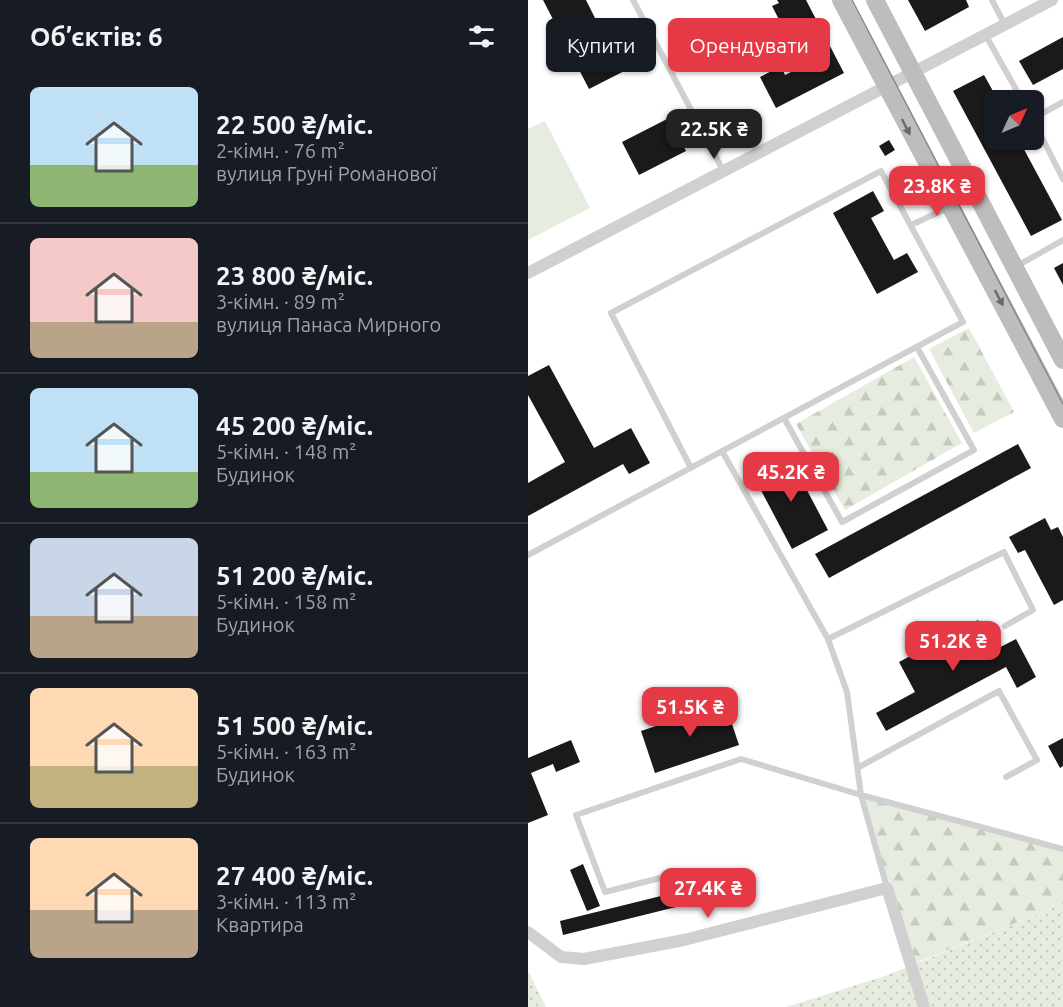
<!DOCTYPE html>
<html lang="uk">
<meta charset="utf-8">
<style>
:root{--surface:#171b24;--page:#20242c;--text:#f1f3f6;--muted:#9ea1a6;--line:#363941;--accent:#e63946}
body{margin:0;font-family:Ubuntu,sans-serif;background:var(--page);color:var(--text);height:100vh;display:flex;flex-direction:column;font-size:22px;white-space:nowrap}
*{box-sizing:border-box;margin:0}
p{font-size:20px;color:var(--muted)}
.icon{flex:none;width:33px;height:33px;fill:none;stroke:currentColor;stroke-width:2;stroke-linecap:round;stroke-linejoin:round}
.map{position:relative;flex:1;overflow:hidden}
.sheet{display:flex;flex-direction:column;background:var(--surface);width:528px}
.sheet>*{flex:none}
.top-card{position:absolute;left:18px;top:18px;width:426px;height:54px;display:flex;gap:12px}
.needle{width:39px;rotate:46deg}
.buttons{position:absolute;left:456px;top:90px;display:grid;gap:12px}
.buttons a{display:grid;place-items:center;width:60px;height:60px;border-radius:9px;background:var(--surface);box-shadow:0 2px 4px #0004;font-size:30px}
.price{position:absolute;translate:-50% -51px;padding:0 14px;border-radius:12px;background:var(--accent);color:#fff;font-size:20px;line-height:39px;filter:drop-shadow(0 2px 3px #0008)}
.price::after{content:'';position:absolute;left:50%;top:36px;width:18px;height:14px;margin-left:-9px;background:inherit;clip-path:polygon(0 0,100% 0,50% 100%)}
.price.active{background:#222;color:#fff}
ul{padding:0;list-style:none}
li{display:flex;align-items:center;gap:18px;height:150px;padding:0 30px}
li+li{border-top:2px solid var(--line)}
li span{display:grid;place-items:center;flex:none;width:168px;height:120px;border-radius:9px;color:#555}
li>.icon{margin-inline-start:auto}
span .icon{width:72px;height:72px;fill:#fffc;stroke-width:1}
li b{font-size:26px}
h2{display:flex;justify-content:space-between;align-items:center;height:72px;padding:0 30px;font-size:26px}
.pill{padding:0 21px;border-radius:9px;background:var(--surface);box-shadow:0 2px 4px #0004;font-size:21px;line-height:54px}
.pill.active{background:var(--accent);color:#fff}
main{display:flex;flex:1;min-height:0}
.map>svg:first-child{display:block}
.grass{fill:url(#grass-dots)}
.forest{fill:url(#forest-firs)}
.pitch{fill:#e6ecdf}
.building{fill:#1a1a1a}
.lines{fill:none;stroke-linecap:round;stroke-linejoin:round}
.lane{stroke:#d0d0d0;stroke-width:6}
.street{stroke:#d0d0d0;stroke-width:12}
.secondary{stroke:#bdbdbd;stroke-width:18}
.tram{stroke:#888;stroke-width:1.5}
.oneway{fill:#6a6a6a}
</style>
<main>
<section class="sheet">
<h2>Об’єктів: 6<svg class="icon" aria-label="filters" viewBox="0 0 24 24"><path d="M4 7h16M4 17h16"/><circle cx="9" cy="7" r="2"/><circle cx="15" cy="17" r="2"/></svg></h2>
<ul>
<li><span style="background:linear-gradient(#bfe0f5 65%,#8fb573 0)"><svg class="icon" aria-label="home" viewBox="0 0 24 24"><path d="M3 11l9-7 9 7M6 9v11h12V9"/></svg></span><div><b>22 500 ₴/міс.</b><p>2-кімн. · 76 m²</p><p>вулиця Груні Романової</p></div></li>
<li><span style="background:linear-gradient(#f6c9c9 70%,#b9a48a 0)"><svg class="icon" aria-label="home" viewBox="0 0 24 24"><path d="M3 11l9-7 9 7M6 9v11h12V9"/></svg></span><div><b>23 800 ₴/міс.</b><p>3-кімн. · 89 m²</p><p>вулиця Панаса Мирного</p></div></li>
<li><span style="background:linear-gradient(#bfe0f5 70%,#8fb573 0)"><svg class="icon" aria-label="home" viewBox="0 0 24 24"><path d="M3 11l9-7 9 7M6 9v11h12V9"/></svg></span><div><b>45 200 ₴/міс.</b><p>5-кімн. · 148 m²</p><p>Будинок</p></div></li>
<li><span style="background:linear-gradient(#c9d6e8 65%,#b9a48a 0)"><svg class="icon" aria-label="home" viewBox="0 0 24 24"><path d="M3 11l9-7 9 7M6 9v11h12V9"/></svg></span><div><b>51 200 ₴/міс.</b><p>5-кімн. · 158 m²</p><p>Будинок</p></div></li>
<li><span style="background:linear-gradient(#ffd9b3 65%,#c2b280 0)"><svg class="icon" aria-label="home" viewBox="0 0 24 24"><path d="M3 11l9-7 9 7M6 9v11h12V9"/></svg></span><div><b>51 500 ₴/міс.</b><p>5-кімн. · 163 m²</p><p>Будинок</p></div></li>
<li><span style="background:linear-gradient(#ffd9b3 60%,#b9a48a 0)"><svg class="icon" aria-label="home" viewBox="0 0 24 24"><path d="M3 11l9-7 9 7M6 9v11h12V9"/></svg></span><div><b>27 400 ₴/міс.</b><p>3-кімн. · 113 m²</p><p>Квартира</p></div></li>
</ul>
</section>
<div class="map">
<svg width="535" height="1007" viewBox="0 0 535 1007">
<defs>
<pattern id="grass-dots" width="8" height="8" patternUnits="userSpaceOnUse" patternTransform="scale(1.5)"><rect width="8" height="8" fill="#e6ecdf"/><path d="M2 2h.1M6 6h.1" fill="none" stroke="#c6cbc0" stroke-width="1.8" stroke-linecap="round"/></pattern>
<pattern id="forest-firs" width="22" height="20" patternUnits="userSpaceOnUse" patternTransform="scale(1.5)"><rect width="22" height="20" fill="#e6ecdf"/><path d="M5 1l3.5 6h-7zM16 11l3.5 6h-7z" fill="#c6cbc0"/></pattern>
</defs>
<rect width="100%" height="100%" fill="#fff"/>
<g class="grass">
<polygon points="535,904 535,1007 258,1007 357,976"/>
<polygon points="0,971 18,1007 0,1007"/>
</g>
<g class="forest">
<polygon points="441,328 486,412 446,433 401,349"/>
<polygon points="386,357 434,443 317,510 268,424"/>
<polygon points="333,795 535,849 535,904 382,965"/>
</g>
<polygon class="pitch" points="17,121 62,208 0,240 0,129"/>
<g class="building">
<polygon points="15,0 58,0 69,22 63,25 72,44 98,31 114,62 61,89"/>
<polygon points="249,0 278,0 316,73 248,108 232,77 253,66 257,75 275,66 244,6 251,3"/>
<polygon points="380,0 438,0 441,7 397,31"/>
<polygon points="535,37 535,69 505,85 491,61"/>
<polygon points="456,75 470,100 466,100 466,140 491,140 534,220 503,236 425,91"/>
<polygon points="141,118 158,151 111,175 94,142"/>
<polygon points="361,140 367,150 357,156 351,146"/>
<polygon points="345,191 356,211 343,218 366,260 379,253 390,272 349,294 305,213"/>
<polygon points="535,263 535,285 526,268"/>
<polygon points="21,365 66,448 103,428 122,463 101,474 95,464 0,516 0,483 37,462 0,395 0,376"/>
<polygon points="490,444 503,468 301,578 287,554"/>
<polygon points="262,458 300,530 264,549 226,477"/>
<polygon points="517,518 523,530 530,527 535,537 535,600 526,605 497,550 490,553 481,537"/>
<polygon points="450,620 460,639 447,646 453,657 488,639 508,677 489,688 478,667 358,731 348,713 387,692 371,662"/>
<polygon points="197,703 211,745 127,773 113,731"/>
<polygon points="535,738 535,766 532,768 520,746"/>
<polygon points="43,740 52,762 28,772 25,764 3,773 20,815 0,823 0,758"/>
<polygon points="55,864 72,906 59,911 42,870"/>
<polygon points="145,893 148,907 35,935 32,921"/>
</g>
<g class="lines">
<g class="lane">
<polyline points="105,0 196,172"/>
<polyline points="464,0 477,25"/>
<polyline points="457,34 494,100"/>
<polyline points="506,118 535,102"/>
<polyline points="506,122 535,179"/>
<polyline points="383,225 420,208"/>
<polyline points="489,266 535,240"/>
<polyline points="256,418 314,522 446,450 389,347"/>
<polyline points="194,451 300,639 319,692 333,795 359,888"/>
<polyline points="0,555 435,322 353,171 83,313 163,468"/>
<polyline points="300,639 476,552 505,610 477,626"/>
<polyline points="331,767 471,691 509,760 478,777"/>
<polyline points="132,878 77,892 48,815 213,759 333,795 535,849"/>
</g>
<g class="street">
<polyline points="0,273 524,0"/>
<polyline points="0,932 33,957 56,959 156,940 359,888 396,1007"/>
</g>
<g class="secondary">
<polyline points="313,0 535,419"/>
<polyline points="347,0 535,360"/>
</g>
<polyline class="tram" points="324,0 535,404"/>
</g>
<defs><path id="oneway-solid" d="M-6-.8H1V-3.2L6.5 0L1 3.2V.8H-6Z" transform="scale(1.5)"/></defs>
<g class="oneway">
<use href="#oneway-solid" transform="translate(378 127) rotate(63)"/>
<use href="#oneway-solid" transform="translate(471 298) rotate(62)"/>
</g>
</svg>
<div class="buttons">
<a><svg class="needle" viewBox="-14 -14 28 28"><path d="M0-13l5 13h-10z" fill="#e53935"/><path d="M0 13l5-13h-10z" fill="#9ea1a6"/></svg></a>
</div>
<b class="price active" style="left:186px;top:160px">22.5K ₴</b>
<b class="price" style="left:409px;top:217px">23.8K ₴</b>
<b class="price" style="left:263px;top:503px">45.2K ₴</b>
<b class="price" style="left:425px;top:672px">51.2K ₴</b>
<b class="price" style="left:162px;top:738px">51.5K ₴</b>
<b class="price" style="left:180px;top:919px">27.4K ₴</b>
<div class="top-card">
<a class="pill">Купити</a>
<a class="pill active">Орендувати</a>
</div>
</div>
</main>
